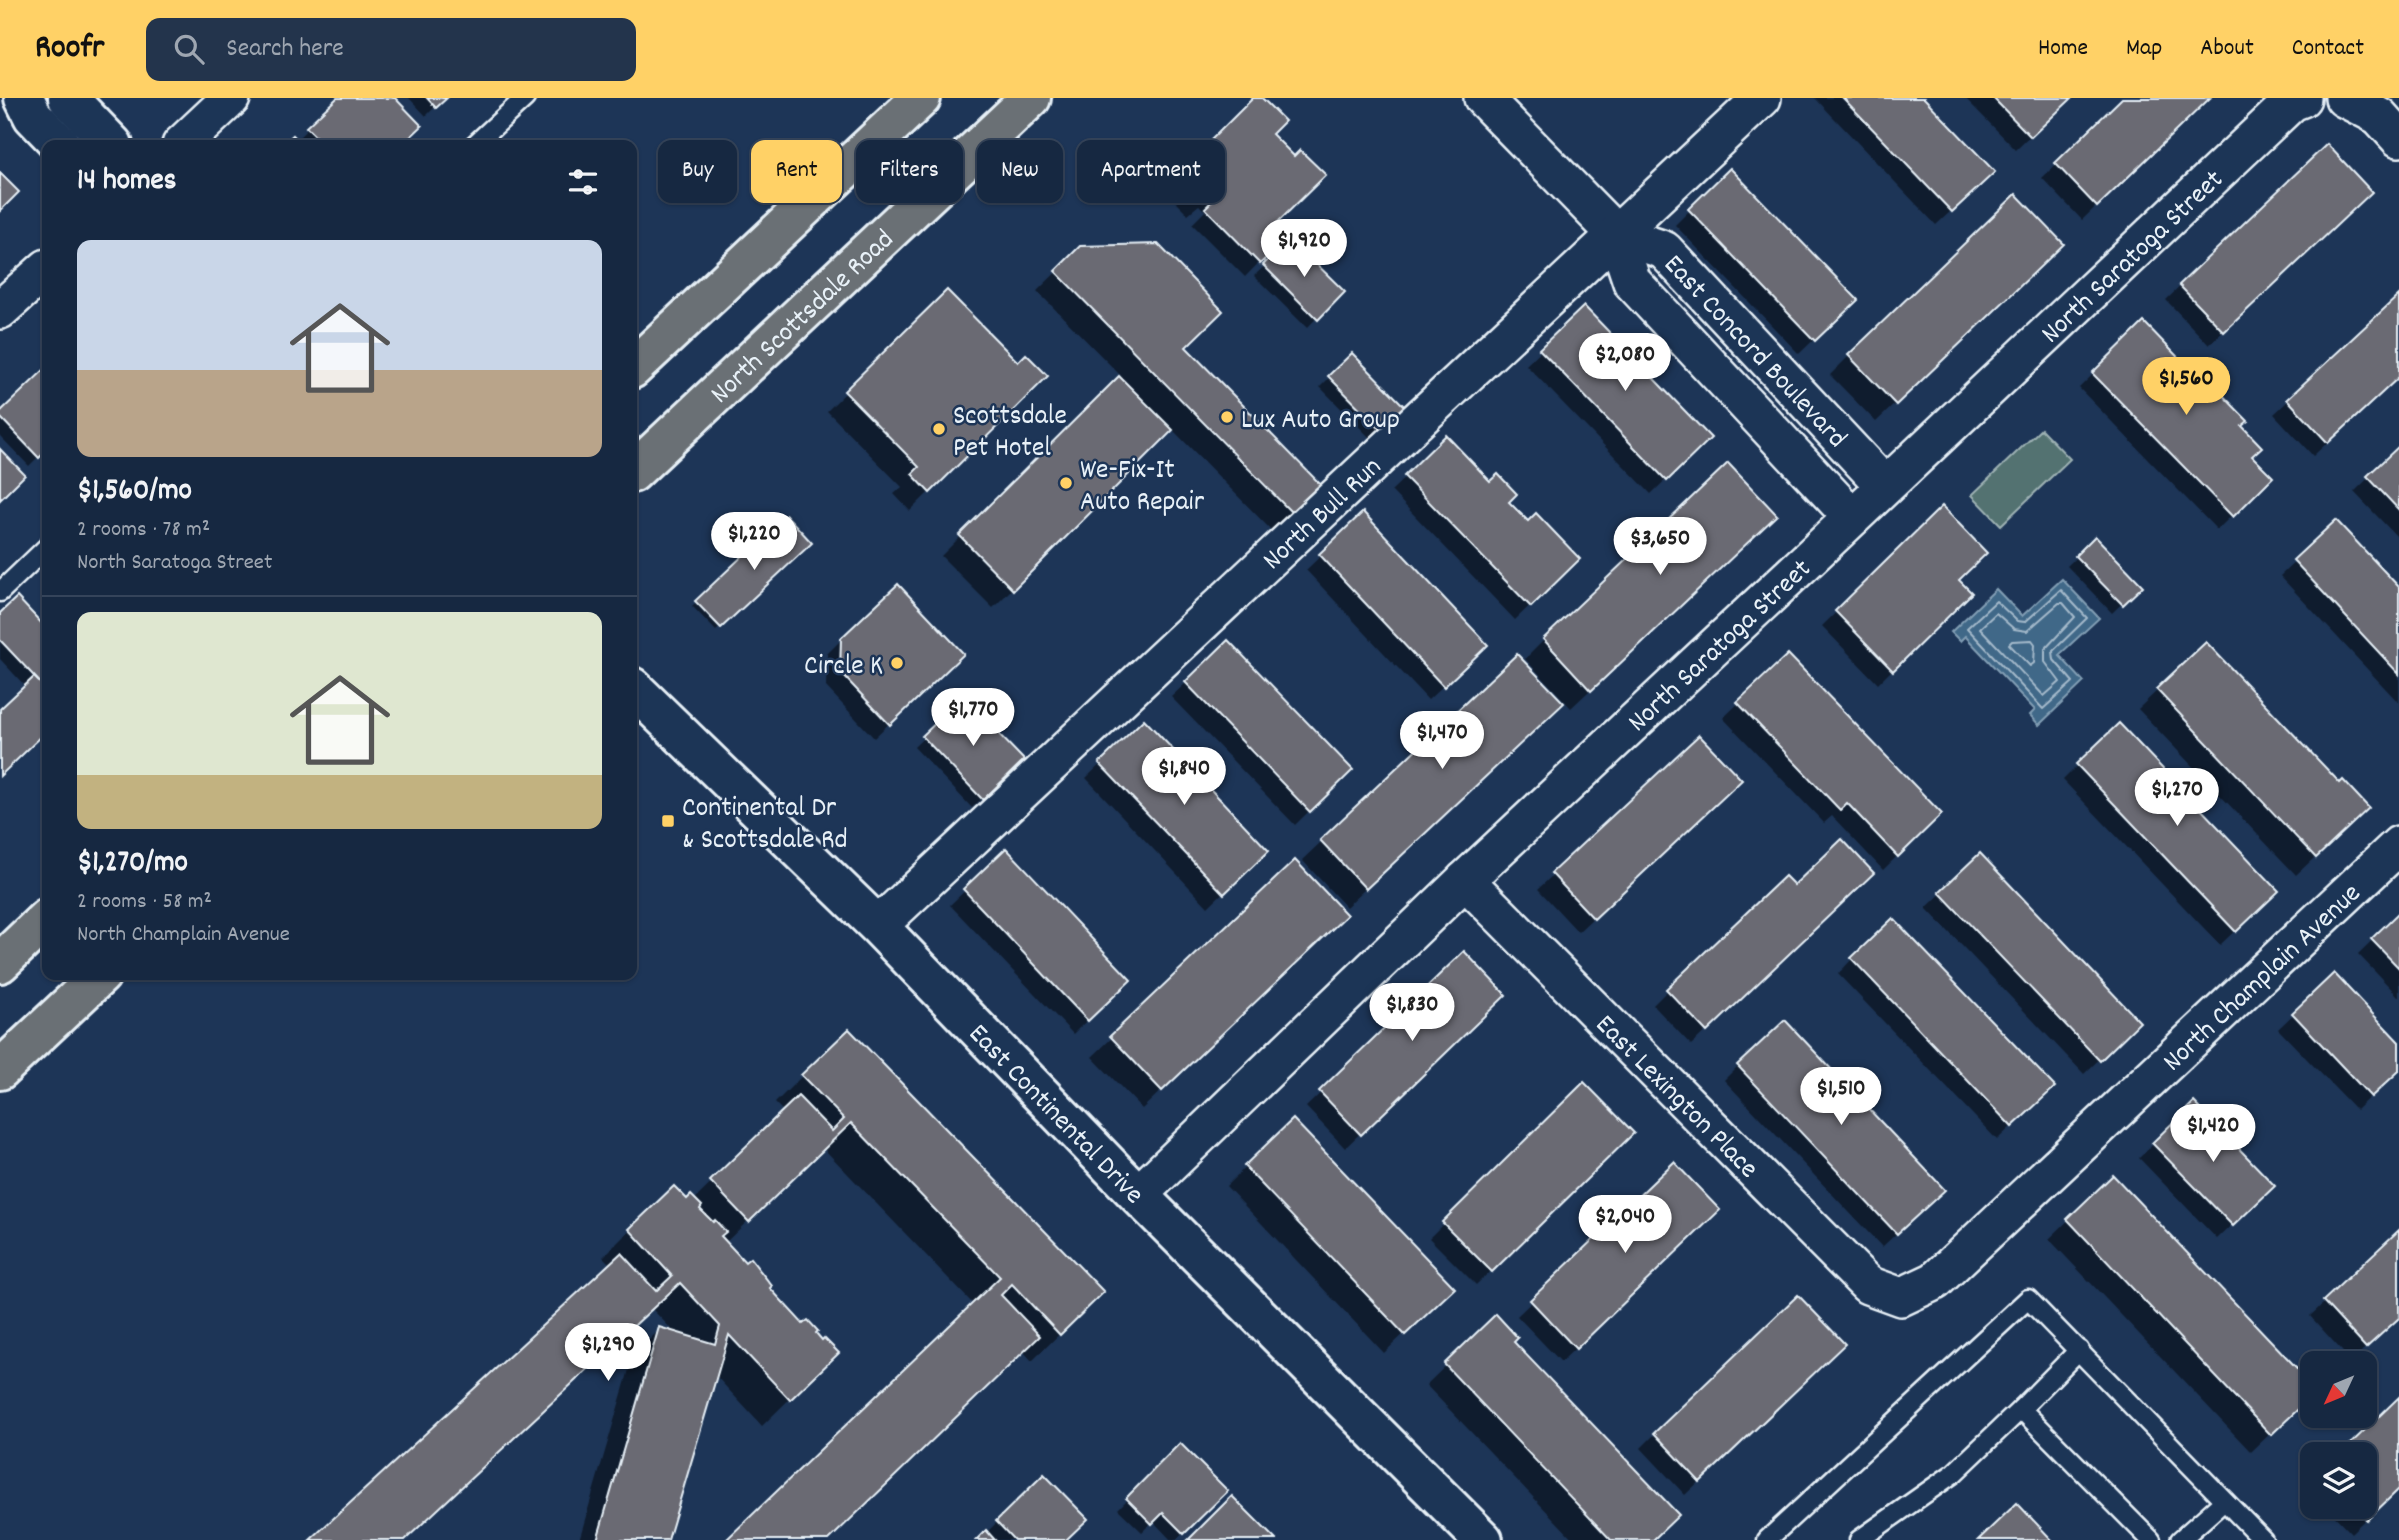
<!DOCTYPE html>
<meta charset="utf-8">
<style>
:root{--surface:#162841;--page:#23344c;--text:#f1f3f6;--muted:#9ea6b1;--line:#35445a;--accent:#ffd166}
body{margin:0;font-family:Dekko,sans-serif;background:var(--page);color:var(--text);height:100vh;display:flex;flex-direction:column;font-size:26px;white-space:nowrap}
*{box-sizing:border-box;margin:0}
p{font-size:23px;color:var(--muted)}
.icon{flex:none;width:38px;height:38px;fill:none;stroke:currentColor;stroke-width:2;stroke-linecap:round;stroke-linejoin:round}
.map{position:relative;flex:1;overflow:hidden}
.sheet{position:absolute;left:42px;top:42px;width:595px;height:840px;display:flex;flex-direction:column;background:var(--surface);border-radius:14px;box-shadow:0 2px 5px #0004,0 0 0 2px var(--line)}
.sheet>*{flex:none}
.top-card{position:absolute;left:658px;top:42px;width:665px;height:63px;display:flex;gap:14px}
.needle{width:46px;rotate:226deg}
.controls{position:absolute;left:2300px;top:1253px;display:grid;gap:14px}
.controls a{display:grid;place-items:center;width:77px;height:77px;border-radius:14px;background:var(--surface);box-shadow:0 2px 5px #0004,0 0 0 2px var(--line);font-size:35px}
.price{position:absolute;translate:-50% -60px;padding:0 16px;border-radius:24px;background:#fff;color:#222;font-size:23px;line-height:46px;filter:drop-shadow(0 2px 4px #0008)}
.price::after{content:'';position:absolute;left:50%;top:42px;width:21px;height:16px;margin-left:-10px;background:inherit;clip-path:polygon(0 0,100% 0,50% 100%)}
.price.current{background:var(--accent);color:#111}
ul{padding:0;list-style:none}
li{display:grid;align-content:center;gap:14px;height:371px;padding:0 35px}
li+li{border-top:2px solid var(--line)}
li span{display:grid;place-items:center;height:217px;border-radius:14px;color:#555}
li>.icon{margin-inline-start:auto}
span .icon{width:126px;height:126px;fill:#fffc;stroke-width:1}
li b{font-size:30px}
h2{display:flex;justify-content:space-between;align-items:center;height:84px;padding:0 35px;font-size:30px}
.tag{padding:0 24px;border-radius:14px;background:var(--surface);box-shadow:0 2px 5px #0004,0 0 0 2px var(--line);font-size:24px;line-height:63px}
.tag.current{background:var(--accent);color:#111}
header{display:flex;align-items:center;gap:42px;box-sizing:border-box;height:98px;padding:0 35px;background:var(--accent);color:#111}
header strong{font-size:33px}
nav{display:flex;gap:38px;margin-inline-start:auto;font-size:24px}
.search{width:490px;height:63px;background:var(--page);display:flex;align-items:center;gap:18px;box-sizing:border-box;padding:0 24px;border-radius:14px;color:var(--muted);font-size:26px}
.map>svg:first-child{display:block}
.green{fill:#537271;stroke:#9eb2b4;stroke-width:2}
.water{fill:#406888;stroke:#839fb5;stroke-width:2}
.shadow{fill:#0007}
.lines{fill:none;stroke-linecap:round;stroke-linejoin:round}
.shore{stroke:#a5bacb;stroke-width:2}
.building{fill:#6a6a73;stroke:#e8f1f8;stroke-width:2}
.service-casing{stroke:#e8f1f8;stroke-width:23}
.minor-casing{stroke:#e8f1f8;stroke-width:42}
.tertiary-casing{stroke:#e8f1f8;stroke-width:44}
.primary-casing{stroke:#e8f1f8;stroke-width:44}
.service{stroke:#1d3557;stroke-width:18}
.minor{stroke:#1d3557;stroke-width:37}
.tertiary{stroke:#1d3557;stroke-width:38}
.primary{stroke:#6a7074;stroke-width:38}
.poi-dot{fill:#ffd166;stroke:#1d3557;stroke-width:2.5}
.labels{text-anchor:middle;stroke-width:5;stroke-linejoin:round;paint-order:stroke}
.street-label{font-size:28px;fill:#e8f1f8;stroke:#1d3557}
.poi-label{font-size:28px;fill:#e8f1f8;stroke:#1d3557;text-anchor:start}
</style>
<header>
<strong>Roofr</strong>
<div class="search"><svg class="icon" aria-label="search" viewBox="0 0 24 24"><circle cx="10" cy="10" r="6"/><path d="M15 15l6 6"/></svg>Search here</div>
<nav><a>Home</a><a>Map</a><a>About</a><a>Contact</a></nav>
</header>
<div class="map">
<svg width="2399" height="1442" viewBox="0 0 2399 1442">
<rect width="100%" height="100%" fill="#1d3557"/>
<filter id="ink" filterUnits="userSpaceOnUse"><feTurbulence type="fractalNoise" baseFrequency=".0143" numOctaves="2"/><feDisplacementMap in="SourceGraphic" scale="14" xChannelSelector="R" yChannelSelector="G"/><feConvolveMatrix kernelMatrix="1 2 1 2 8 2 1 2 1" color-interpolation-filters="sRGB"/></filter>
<g filter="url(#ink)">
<polygon class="green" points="2041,331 2070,361 2001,427 1972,397"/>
<polygon class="water" points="2062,481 2099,520 2059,557 2084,584 2039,627 2030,617 2035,612 1965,538 1960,543 1951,534 1996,491 2022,518"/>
<g class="shadow">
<polygon points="339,0 392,0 419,28 400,47 285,47 293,39 296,42"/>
<polygon points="409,0 444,0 426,18"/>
<polygon points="1255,0 1260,0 1269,36 1273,126 1285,138 1245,179 1192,126 1205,113 1199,107 1188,116 1164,92"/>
<polygon points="1815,0 1922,0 1978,88 1936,127"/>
<polygon points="1965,0 2070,0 2016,52"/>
<polygon points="2124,0 2208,0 2082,122 2042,80"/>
<polygon points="2327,48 2355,108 2209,247 2166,202"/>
<polygon points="1730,72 1855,202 1799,256 1675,127"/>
<polygon points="1290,143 1342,194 1307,230 1254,178"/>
<polygon points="1081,150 1184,249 1322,389 1275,436 1172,331 993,510 941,458 1121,278 1037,193"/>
<polygon points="2043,165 1876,324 1830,277 1849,258"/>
<polygon points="947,194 1018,266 1046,278 910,413 894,396 902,389 827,313"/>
<polygon points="2399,200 2399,278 2313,358 2274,316"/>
<polygon points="1584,211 1709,340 1651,396 1526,267"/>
<polygon points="2144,226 2240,329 2250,359 2271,379 2217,432 2079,290"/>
<polygon points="1352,257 1402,309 1370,340 1320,289"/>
<polygon points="47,271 47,350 29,368 0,338 0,317"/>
<polygon points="1446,340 1528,426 1578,461 1515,522 1391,393"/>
<polygon points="2399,350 2399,441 2354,394"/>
<polygon points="1942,411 1957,482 1969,495 1878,586 1822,528"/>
<polygon points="1363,417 1472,561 1428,602 1306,472"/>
<polygon points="786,419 809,445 716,533 692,508"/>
<polygon points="2336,424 2399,491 2399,605 2280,478"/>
<polygon points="1756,436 1571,610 1525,561 1544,542"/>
<polygon points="2095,441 2140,488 2112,515 2067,468"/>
<polygon points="17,502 47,533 47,631 0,676 0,614 26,589 0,561 0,518"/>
<polygon points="842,541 947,570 874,640 826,589 827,556"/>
<polygon points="1228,545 1351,672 1295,727 1171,599"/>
<polygon points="2206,546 2347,729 2296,777 2138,611"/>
<polygon points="1517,558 1542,624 1346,809 1302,762"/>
<polygon points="1788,558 1940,716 1883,772 1832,718 1824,725 1723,620"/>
<polygon points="963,601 1021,662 972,710 914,649"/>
<polygon points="1144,624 1266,753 1208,809 1086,680"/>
<polygon points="2078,667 2262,807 2220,847 2063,682"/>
<polygon points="1725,697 1578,834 1538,791 1553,777"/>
<polygon points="1006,753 1114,896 1073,936 950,807"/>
<polygon points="1980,758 2138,924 2084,976 1926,810"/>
<polygon points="1295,765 1325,836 1142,1011 1092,959"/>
<polygon points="1857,789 1691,947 1653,907 1668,892 1794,790"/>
<polygon points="2399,816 2399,899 2358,856"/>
<polygon points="1464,856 1503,897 1345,1050 1306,1009"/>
<polygon points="1852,861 2038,1003 1997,1042 1838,876"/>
<polygon points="2334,877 2399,946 2399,971 2356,1012 2278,931"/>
<polygon points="1738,968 1928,1106 1882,1149 1724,982"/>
<polygon points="802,978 1075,1221 1032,1263 1023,1253 828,1442 729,1442 973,1206 823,1050 725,1145 767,1190 809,1282 762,1328 715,1277 667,1442 579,1442 633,1258 660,1231 676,1236 652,1211 405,1442 312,1442 611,1167 603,1159 630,1132 694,1102 784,1014 775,1005"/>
<polygon points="1584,987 1632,1035 1476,1187 1429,1140"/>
<polygon points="2194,1007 2272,1088 2217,1141 2139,1060"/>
<polygon points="1293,1023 1433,1208 1384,1255 1226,1088"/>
<polygon points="1674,1067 1703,1127 1561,1264 1517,1218"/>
<polygon points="2113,1079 2296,1311 2251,1354 2049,1141"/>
<polygon points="2399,1135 2399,1219 2351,1263 2310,1218"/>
<polygon points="1496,1219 1512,1244 1652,1442 1574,1442 1426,1287"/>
<polygon points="1828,1261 1685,1397 1641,1350 1655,1336"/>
<polygon points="2399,1301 2399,1389 2351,1435 2326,1409 2364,1409 2364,1356 2342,1356"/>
<polygon points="1180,1348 1225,1393 1176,1442 1171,1442 1153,1423 1142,1434 1118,1411"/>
<polygon points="1044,1378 1064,1442 978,1442 986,1435"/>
</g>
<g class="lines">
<g class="shore">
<polygon points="2061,492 2087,520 2053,553 2054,562 2073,584 2043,611 1967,530 1996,503 2017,523 2025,524"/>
<polygon points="2059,505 2063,505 2075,519 2045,551 2045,564 2060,584 2044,598 1980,530 1996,515 2014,531 2027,533"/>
<polygon points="2032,542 2035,546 2034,565 2030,568 2009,546 2012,543"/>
</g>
</g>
<g class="building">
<polygon points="337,0 395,0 422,28 402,47 324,47 306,29"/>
<polygon points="427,0 447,0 436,10"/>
<polygon points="1253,0 1262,0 1285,23 1272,36 1294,58 1300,52 1326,77 1276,126 1288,138 1260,166 1205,110 1218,97 1214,94 1204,103 1177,76"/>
<polygon points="1843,0 1924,0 1995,74 1952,114"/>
<polygon points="1993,0 2072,0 2031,39"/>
<polygon points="2122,0 2210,0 2097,109 2055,65"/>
<polygon points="293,37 303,47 282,47"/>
<polygon points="2327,46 2372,94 2224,234 2179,187"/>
<polygon points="1730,70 1858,202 1815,243 1688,111"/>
<polygon points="0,75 19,94 0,113"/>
<polygon points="2016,96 2064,146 1896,307 1848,257"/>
<polygon points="1290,140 1345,194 1318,222 1263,167"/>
<polygon points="1158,146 1223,213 1186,249 1324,390 1295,418 1055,173 1080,148"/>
<polygon points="947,192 1018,264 1026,256 1048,278 930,395 912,376 919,369 844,293"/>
<polygon points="2399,197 2399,279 2328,345 2287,301"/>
<polygon points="1584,208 1711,340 1667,383 1539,251"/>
<polygon points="2144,224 2195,277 2199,273 2248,323 2242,328 2262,349 2252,358 2273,379 2233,419 2092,275"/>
<polygon points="1352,255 1405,309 1381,332 1328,278"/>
<polygon points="47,269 47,352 39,360 0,319 0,314"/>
<polygon points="1119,278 1173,332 1013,492 959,437"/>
<polygon points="1446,337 1490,383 1498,376 1517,396 1509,404 1528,423 1536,415 1580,461 1531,509 1404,378"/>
<polygon points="2399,348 2399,412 2367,378"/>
<polygon points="0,351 25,377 0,402"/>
<polygon points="1728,365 1777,417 1591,593 1543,541"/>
<polygon points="1942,408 1987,455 1959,482 1972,495 1893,573 1835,513"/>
<polygon points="1363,414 1488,547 1444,589 1319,456"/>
<polygon points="786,417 812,445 721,530 695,503"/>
<polygon points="2336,422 2399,489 2399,576 2293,462"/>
<polygon points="2095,438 2143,488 2123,507 2075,458"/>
<polygon points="898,486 964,556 890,627 840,574 841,540"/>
<polygon points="17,499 47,531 47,592 0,542 0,515"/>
<polygon points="1228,542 1353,672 1310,714 1185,584"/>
<polygon points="2206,544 2340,685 2343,682 2369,710 2316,760 2156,591"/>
<polygon points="1517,556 1564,605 1366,791 1320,742"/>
<polygon points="1788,556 1942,716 1898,759 1847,705 1840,712 1737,604"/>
<polygon points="34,579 47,592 47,633 0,678 0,611"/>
<polygon points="963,599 1024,662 983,702 922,638"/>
<polygon points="1144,621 1269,753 1224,796 1099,665"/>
<polygon points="2119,625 2279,793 2236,834 2076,666"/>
<polygon points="1699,637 1742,682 1594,821 1551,775"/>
<polygon points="1842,741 1874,775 1707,934 1666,891 1785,778 1794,787"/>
<polygon points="1006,750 1131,882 1088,923 963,791"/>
<polygon points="1980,755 2140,924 2100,963 1939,794"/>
<polygon points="1295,762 1347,817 1162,993 1110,938"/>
<polygon points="2399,814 2399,870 2371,841"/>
<polygon points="1893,820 2055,989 2012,1029 1851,860"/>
<polygon points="1464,853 1506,897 1361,1037 1319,993"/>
<polygon points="2334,875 2399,944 2399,973 2371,999 2292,915"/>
<polygon points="1785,922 1945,1092 1897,1136 1737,967"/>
<polygon points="849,931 1104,1194 1060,1237 1012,1186 1001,1197 1040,1238 829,1442 726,1442 1000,1179 851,1025 749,1124 710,1083 798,998 832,1033 844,1021 801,977"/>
<polygon points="1584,984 1634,1035 1492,1174 1442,1124"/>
<polygon points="2194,1004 2275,1088 2233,1128 2152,1045"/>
<polygon points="1293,1021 1455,1190 1405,1237 1244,1068"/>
<polygon points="1674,1064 1720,1112 1576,1251 1530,1202"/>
<polygon points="2113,1077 2312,1286 2312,1298 2271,1337 2067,1121"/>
<polygon points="674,1088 687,1101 691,1097 702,1108 700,1111 713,1124 715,1122 726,1134 721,1138 745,1164 750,1160 772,1188 770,1190 803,1226 808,1222 818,1233 816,1235 822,1242 824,1240 839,1255 790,1302 729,1237 668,1442 597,1442 659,1229 715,1246 720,1228 680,1185 405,1442 310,1442 621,1155 656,1193 672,1178 629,1131"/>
<polygon points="2399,1132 2399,1220 2366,1250 2323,1203"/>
<polygon points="1798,1197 1845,1246 1700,1384 1654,1335"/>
<polygon points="1496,1216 1518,1240 1514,1244 1679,1417 1653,1442 1611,1442 1444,1266"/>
<polygon points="2399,1299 2399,1391 2367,1422 2354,1409 2364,1409 2364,1356 2340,1356"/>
<polygon points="1180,1345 1228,1393 1184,1436 1163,1415 1152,1426 1126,1400"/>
<polygon points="1044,1376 1088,1421 1066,1442 1014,1442 996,1423"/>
<polygon points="1232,1398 1276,1442 1188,1442"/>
<polygon points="2017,1405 2052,1442 1978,1442"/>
<polygon points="986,1432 995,1442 976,1442"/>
</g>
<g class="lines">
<defs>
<g id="service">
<polyline points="474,47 525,0"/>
<polyline points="0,494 47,449"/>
<polyline points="2021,1311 2079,1252"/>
<polyline points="1767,1442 2028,1201 2263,1442"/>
<polyline points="1859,1442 1954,1375 2021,1311 2151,1442"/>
<polyline points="2180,1442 2224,1403"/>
</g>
<g id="minor">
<polyline points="1483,0 1616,136 1632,184 1852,419"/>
<polyline points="2344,0 2379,18 2399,40"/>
<polyline points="181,47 231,0"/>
<path id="s1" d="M 1616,136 L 1664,152 L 1885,388"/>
<polyline points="0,212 47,170"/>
<path id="s2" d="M 1465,782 L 1868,1187 L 1901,1199 L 1935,1183 L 2399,747"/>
<path id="s3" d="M 878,828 L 1762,0"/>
<path id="s4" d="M 1138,1097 L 1465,782 L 1817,453 L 2292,4 L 2302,0"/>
</g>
<g id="tertiary">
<polyline points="24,0 33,18 61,47"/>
<polyline points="68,0 113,47"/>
<path id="s5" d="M 632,589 L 878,828 L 1138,1097 L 1483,1442"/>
</g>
<g id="primary">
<polyline points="632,271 921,0"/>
<path id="s6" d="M 632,375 L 1031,0"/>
<polyline points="0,865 47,820"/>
<polyline points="0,972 101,877"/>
</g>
</defs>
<use href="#service" class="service-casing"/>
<use href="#minor" class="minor-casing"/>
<use href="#tertiary" class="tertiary-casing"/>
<use href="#primary" class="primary-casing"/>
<use href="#service" class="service"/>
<use href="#minor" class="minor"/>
<use href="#tertiary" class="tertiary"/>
<use href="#primary" class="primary"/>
</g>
</g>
<g class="poi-dot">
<circle cx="1227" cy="319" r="7"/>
<circle cx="939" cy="331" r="7"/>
<circle cx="1066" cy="385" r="7"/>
<circle cx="897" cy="565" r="7"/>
<rect x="661" y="716" width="14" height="14" rx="3.5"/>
</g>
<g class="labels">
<g class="street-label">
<text dy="10" stroke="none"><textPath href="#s4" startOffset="1367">North Saratoga Street</textPath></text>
<text dy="10" stroke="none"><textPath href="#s6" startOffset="231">North Scottsdale Road</textPath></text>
<text dy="10" stroke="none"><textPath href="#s1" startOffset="187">East Concord Boulevard</textPath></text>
<text dy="10" stroke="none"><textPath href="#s3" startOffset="606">North Bull Run</textPath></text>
<text dy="10" stroke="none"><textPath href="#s4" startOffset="800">North Saratoga Street</textPath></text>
<text dy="10" stroke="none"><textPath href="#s2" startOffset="1090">North Champlain Avenue</textPath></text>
<text dy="10" stroke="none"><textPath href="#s2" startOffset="303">East Lexington Place</textPath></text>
<text dy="10" stroke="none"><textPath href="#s5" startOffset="602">East Continental Drive</textPath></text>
</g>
<g class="poi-label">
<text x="953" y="325">Scottsdale<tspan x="953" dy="32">Pet Hotel</tspan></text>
<text x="1241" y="329">Lux Auto Group</text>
<text x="1080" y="379">We-Fix-It<tspan x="1080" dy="32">Auto Repair</tspan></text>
<text x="883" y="575" text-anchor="end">Circle K</text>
<text x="682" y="717">Continental Dr<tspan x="682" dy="32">&amp; Scottsdale Rd</tspan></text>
</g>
</g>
</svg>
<div class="controls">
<a><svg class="needle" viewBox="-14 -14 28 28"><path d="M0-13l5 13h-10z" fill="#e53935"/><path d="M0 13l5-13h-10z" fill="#9ea6b1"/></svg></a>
<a><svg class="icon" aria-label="layers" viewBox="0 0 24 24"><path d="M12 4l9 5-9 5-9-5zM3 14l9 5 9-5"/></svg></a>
</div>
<b class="price" style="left:1304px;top:181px">$1,920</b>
<b class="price" style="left:1625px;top:295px">$2,080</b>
<b class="price current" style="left:2186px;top:319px">$1,560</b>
<b class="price" style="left:754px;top:474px">$1,220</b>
<b class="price" style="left:1660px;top:479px">$3,650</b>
<b class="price" style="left:973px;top:650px">$1,770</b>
<b class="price" style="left:1442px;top:673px">$1,470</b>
<b class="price" style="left:1184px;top:709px">$1,840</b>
<b class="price" style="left:2177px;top:730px">$1,270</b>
<b class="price" style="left:1412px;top:945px">$1,830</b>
<b class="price" style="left:1841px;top:1029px">$1,510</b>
<b class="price" style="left:2213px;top:1066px">$1,420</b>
<b class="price" style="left:1625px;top:1157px">$2,040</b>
<b class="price" style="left:608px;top:1285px">$1,290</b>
<div class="top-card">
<a class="tag">Buy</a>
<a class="tag current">Rent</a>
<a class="tag">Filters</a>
<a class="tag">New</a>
<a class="tag">Apartment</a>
</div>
<section class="sheet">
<h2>14 homes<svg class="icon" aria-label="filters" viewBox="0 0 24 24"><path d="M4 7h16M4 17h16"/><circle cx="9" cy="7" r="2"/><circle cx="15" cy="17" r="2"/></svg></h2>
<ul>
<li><span style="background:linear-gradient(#c9d6e8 60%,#b9a48a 0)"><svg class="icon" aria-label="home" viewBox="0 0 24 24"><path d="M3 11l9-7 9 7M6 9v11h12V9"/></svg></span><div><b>$1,560/mo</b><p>2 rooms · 78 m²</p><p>North Saratoga Street</p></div></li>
<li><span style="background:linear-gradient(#dfe7d0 75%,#c2b280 0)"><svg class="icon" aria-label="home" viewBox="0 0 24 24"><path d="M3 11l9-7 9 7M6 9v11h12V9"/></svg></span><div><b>$1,270/mo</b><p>2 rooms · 58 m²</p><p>North Champlain Avenue</p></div></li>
</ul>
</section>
</div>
